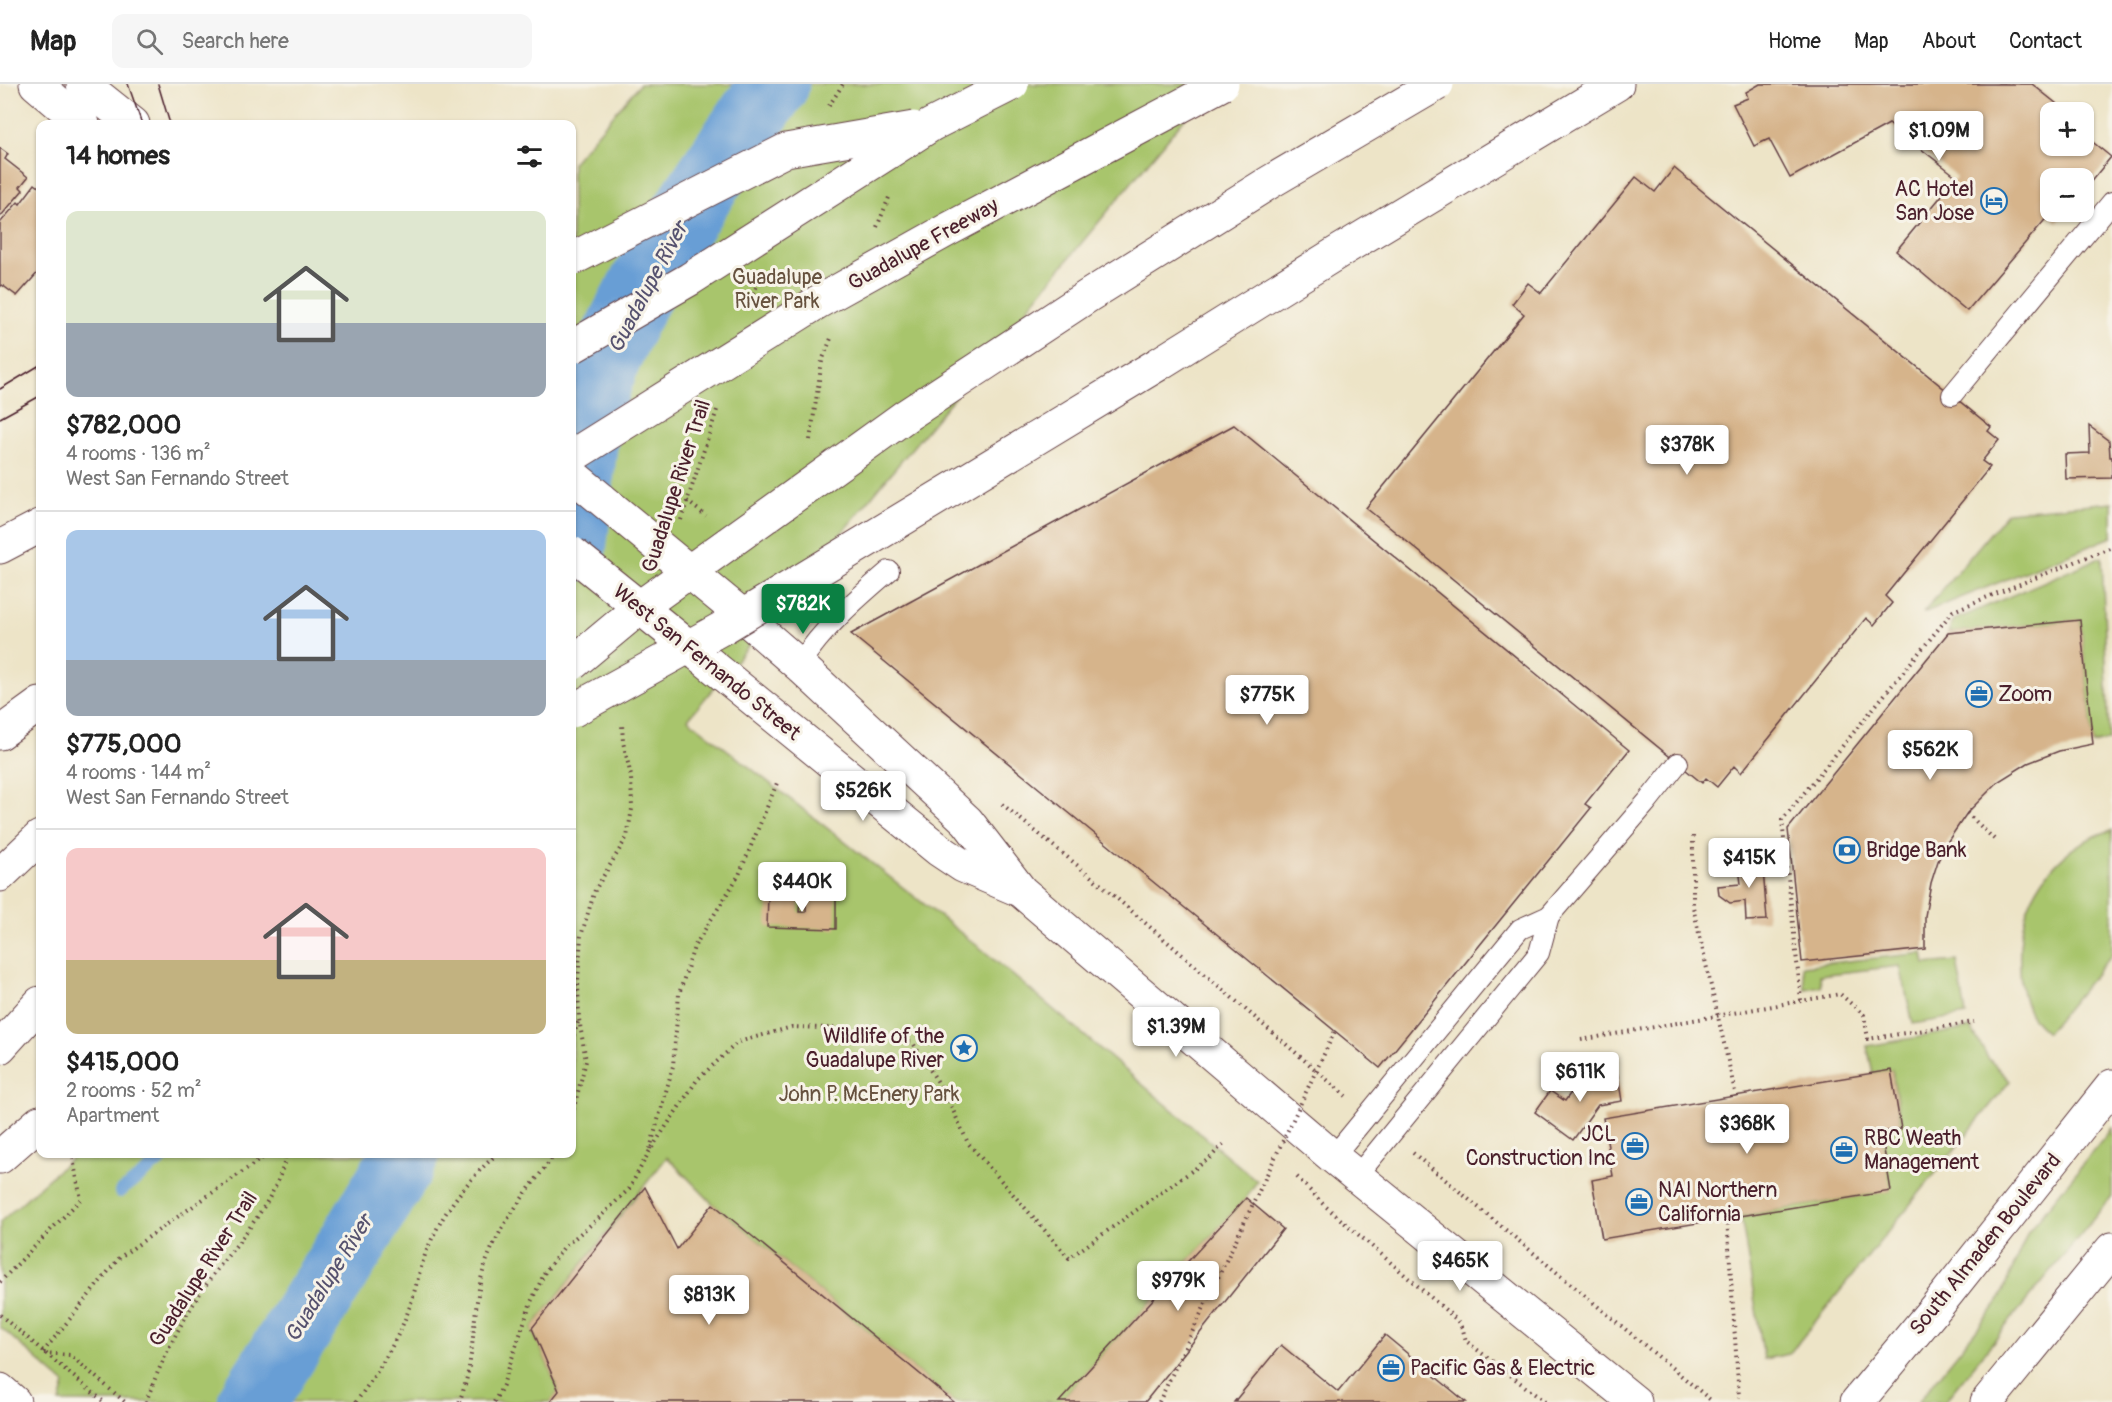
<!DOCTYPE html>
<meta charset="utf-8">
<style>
:root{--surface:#fff;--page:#f6f6f6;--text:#222;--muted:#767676;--line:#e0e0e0;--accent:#0b8043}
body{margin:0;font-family:Pangolin,sans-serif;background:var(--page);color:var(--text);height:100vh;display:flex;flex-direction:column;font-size:22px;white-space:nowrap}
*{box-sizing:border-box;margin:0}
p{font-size:20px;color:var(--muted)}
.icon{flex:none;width:33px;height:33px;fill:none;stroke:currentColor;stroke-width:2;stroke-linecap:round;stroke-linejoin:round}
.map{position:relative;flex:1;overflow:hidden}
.sheet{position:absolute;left:36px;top:36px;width:540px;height:1038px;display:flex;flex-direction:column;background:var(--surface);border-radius:12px;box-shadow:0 2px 4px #0004}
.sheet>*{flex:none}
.tools{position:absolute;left:2040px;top:18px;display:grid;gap:12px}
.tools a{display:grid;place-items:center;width:54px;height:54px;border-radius:12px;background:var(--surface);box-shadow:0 2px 4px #0004;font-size:30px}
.price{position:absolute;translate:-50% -51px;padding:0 14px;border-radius:6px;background:#fff;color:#222;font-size:20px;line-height:39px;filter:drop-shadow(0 2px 3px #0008)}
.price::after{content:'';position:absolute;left:50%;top:36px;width:18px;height:14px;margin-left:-9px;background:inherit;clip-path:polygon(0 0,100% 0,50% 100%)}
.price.active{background:var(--accent);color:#fff}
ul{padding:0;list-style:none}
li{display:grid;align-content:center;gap:12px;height:318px;padding:0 30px}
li+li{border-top:2px solid var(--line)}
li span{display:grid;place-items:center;height:186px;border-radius:12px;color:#555}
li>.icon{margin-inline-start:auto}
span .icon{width:108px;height:108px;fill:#fffc;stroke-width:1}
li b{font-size:26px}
h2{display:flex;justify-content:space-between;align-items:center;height:72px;padding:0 30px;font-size:26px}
header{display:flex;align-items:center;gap:36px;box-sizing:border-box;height:84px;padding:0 30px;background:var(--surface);border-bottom:2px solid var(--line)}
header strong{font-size:28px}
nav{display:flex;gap:33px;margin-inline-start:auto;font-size:21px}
.search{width:420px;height:54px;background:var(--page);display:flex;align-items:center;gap:15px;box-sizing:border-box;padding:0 21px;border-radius:12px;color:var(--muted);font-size:22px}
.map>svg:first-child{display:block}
.green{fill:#a8c56c;stroke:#79724c;stroke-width:1.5}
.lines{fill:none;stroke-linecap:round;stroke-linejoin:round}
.stream{stroke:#689ed5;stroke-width:12}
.river{stroke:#689ed5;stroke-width:69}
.building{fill:#d6b48b}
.service-casing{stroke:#623d42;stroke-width:22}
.secondary-casing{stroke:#623d42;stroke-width:35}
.motorway-casing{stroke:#623d42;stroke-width:35}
.path{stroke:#623d42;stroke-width:4;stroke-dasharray:1.5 4.5;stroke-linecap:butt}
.service{stroke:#fff;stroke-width:20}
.secondary{stroke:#fff;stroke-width:33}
.motorway{stroke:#fff;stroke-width:33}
.tram{stroke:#4a1f2b;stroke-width:1.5}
.secondary-bridge-casing{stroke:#623d42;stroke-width:35;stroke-linecap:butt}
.motorway-bridge-casing{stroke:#623d42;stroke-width:35;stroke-linecap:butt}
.path-bridge{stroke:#623d42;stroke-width:4;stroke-dasharray:1.5 4.5;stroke-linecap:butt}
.secondary-bridge{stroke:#fff;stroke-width:33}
.motorway-bridge{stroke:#fff;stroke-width:33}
.labels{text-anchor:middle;stroke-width:6;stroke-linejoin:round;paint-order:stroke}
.poi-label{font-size:21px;fill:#4a1f2b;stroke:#f7f3e8;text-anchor:start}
.street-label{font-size:21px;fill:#4a1f2b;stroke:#f7f3e8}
.park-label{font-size:21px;fill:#66513e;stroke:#f7f3e8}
.water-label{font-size:22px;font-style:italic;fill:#56526f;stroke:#f7f3e8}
</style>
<header>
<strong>Map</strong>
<div class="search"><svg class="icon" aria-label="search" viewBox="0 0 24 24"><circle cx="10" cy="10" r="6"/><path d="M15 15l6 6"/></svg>Search here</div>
<nav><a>Home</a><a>Map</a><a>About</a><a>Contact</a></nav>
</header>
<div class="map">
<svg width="2112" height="1318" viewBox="0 0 2112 1318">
<rect width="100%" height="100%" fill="#f7f3e8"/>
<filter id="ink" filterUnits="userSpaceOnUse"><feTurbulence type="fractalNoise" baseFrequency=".0167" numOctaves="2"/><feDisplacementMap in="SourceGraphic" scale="12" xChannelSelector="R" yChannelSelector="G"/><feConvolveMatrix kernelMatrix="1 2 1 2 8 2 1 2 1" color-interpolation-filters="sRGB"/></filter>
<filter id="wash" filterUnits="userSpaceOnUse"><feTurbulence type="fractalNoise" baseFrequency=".008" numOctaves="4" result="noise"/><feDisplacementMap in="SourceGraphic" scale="24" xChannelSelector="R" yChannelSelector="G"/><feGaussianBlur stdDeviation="1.35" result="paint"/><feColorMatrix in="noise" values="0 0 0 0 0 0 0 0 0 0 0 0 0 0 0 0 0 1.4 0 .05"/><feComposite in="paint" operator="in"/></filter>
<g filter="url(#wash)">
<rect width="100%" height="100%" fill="#ede4c7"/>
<g class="green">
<polygon points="640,0 1213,0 688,635 984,867 1257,1097 1246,1114 1059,1318 954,1318 713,1120 667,1073 532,1244 559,1307 550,1318 60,1318 65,1300 0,1243 0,1138 76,1070 572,1070 572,79"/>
<polygon points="2112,418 2112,453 1923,529 2008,428"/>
<polygon points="2102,473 2109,656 2093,660 2080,536 1948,549 1954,536"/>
<path d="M 2112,746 L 2112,870 L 2047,949 C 2043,945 2038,941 2034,936 C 2023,921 2020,897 2020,879 C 2017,818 2053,763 2112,746 Z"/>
<polygon points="1923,869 1925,880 1957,877 1966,931 1913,940 1900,882 1820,891 1821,902 1805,905 1802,882"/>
<polygon points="1971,944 1988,974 2010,997 1789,1270 1764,1275 1741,1132 1890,1107 1881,1048 1901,1044 1892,986 1873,989 1867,962"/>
<polygon points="2112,1044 2112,1112 1944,1318 1918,1318 1998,1219 2028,1148"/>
</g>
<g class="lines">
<polyline class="stream" points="120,1108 169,1070"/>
<g class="river">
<path d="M 572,464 C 579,416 579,367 591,320 C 602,278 621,240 642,203 C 681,132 728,66 775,0"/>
<polyline points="252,1318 349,1165 398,1084 405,1070"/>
</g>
</g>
<g id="blocks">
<g class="building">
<polygon points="1760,0 2032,0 2067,28 2050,28 2050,62 2084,62 2084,51 2111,73 2084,106 2084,94 2050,94 2050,128 2065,128 2057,138 2049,131 1967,227 1896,167 1957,93 1889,40 1790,94 1769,55 1754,62 1733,20 1748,14 1746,8"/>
<polygon points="0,64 8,70 5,75 28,93 20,103 23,106 0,133"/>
<polygon points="1674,84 1991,343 1988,347 1999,356 1982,377 1990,383 1885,512 1892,519 1874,541 1866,534 1741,689 1734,682 1717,703 1706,694 1702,699 1366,424 1524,230 1512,220 1528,199 1541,209 1636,93 1655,108"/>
<polygon points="35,100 40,104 40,186 17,212 2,201 0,203 0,139 18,118 20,120"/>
<polygon points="1234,341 1629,666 1585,720 1591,724 1380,984 851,550"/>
<polygon points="2089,342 2109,357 2110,373 2112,373 2112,394 2066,395 2065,370 2090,369"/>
<polygon points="2080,536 2093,660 2059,667 2028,679 1999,697 1967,729 1948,757 1938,777 1931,799 1925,832 1925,865 1802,878 1788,745 1948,549"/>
<polygon points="1762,772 1767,836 1746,837 1745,817 1730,819 1719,811 1718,802 1741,800 1738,775"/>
<polygon points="768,812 800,813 799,828 806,828 806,813 836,814 836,845 767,843"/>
<polygon points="1891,986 1901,1045 1881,1048 1891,1107 1602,1155 1592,1096 1613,1092 1603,1034"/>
<polygon points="1617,987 1622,1017 1598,1021 1573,1056 1535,1028 1550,1007 1565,1017 1582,993"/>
<polygon points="645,1103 677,1165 713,1120 954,1318 550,1318 559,1307 532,1244"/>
<polygon points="1246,1114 1283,1145 1145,1318 1059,1318"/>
<polygon points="1385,1251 1466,1318 1234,1318 1281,1261 1338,1308"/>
</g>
</g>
</g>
<g filter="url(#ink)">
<use href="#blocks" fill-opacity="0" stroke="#623d42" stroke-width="1.5"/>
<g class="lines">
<defs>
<g id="service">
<polyline points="1952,311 2112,118"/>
<path d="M 799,581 C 823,544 855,516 889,487"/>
<polyline points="1549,832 1647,718 1678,679"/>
<polyline points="1333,1073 1520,845 1549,832 1539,869 1357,1092"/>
</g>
<g id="secondary">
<polyline points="36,0 83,40"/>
<polyline points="83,0 133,40"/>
<polyline points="737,527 799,581 967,737 1021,807 1333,1073 1635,1318"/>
<polyline points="699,571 939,766 963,782 1017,805"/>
<polyline points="0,1306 14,1318"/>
<polyline points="1857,1318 1937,1222 2112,1002"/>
<polyline points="1987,1318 2112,1165"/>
</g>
<g id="motorway">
<polyline points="1157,281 1340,167 1617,0"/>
<polyline points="0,463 40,442"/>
<polyline points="0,649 40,620"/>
<polyline points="0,791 40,753"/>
<polyline points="0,963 40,919"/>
<polyline points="0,1073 40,1038"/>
</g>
</defs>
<use href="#service" class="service-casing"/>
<use href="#secondary" class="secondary-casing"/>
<use href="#motorway" class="motorway-casing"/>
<g class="path">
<polyline points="829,22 843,0"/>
<polyline points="877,143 890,111"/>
<polyline points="752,216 759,194"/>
<polyline points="810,356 822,277 832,252"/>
<polyline points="687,417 706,432"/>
<polyline points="681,436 717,326"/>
<polyline points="1002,720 1099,799 1346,1012"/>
<polyline points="1967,729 1996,757"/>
<polyline points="1693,752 1693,823 1736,1012"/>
<polyline points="1801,916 1782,736 1953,527 2112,463"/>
<polyline points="1581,956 1840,910 1864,931 1868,955 1974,938"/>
<polyline points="572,957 578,938"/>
<polyline points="572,1031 586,977 579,935 578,897 581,852 595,806 627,753 632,725 631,692 623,658 622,640"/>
<polyline points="650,1065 673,982 679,910 694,863 739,791 777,699"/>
<polyline points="1413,1069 1713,1318"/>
<polyline points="1297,1093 1323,1120 1457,1236 1463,1246 1466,1257 1545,1318"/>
<polyline points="1727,1134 1739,1314"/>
<polyline points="0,1198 81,1115 72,1070"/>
<polyline points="0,1231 104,1318"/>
<polyline points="43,1268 120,1173 268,1070"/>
<polyline points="44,1269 70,1271 125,1318"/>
<path d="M 146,1318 C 162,1274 183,1233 210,1195 C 237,1158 278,1116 286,1070"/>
<path d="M 356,1318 C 377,1289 398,1257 410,1222 C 417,1201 421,1177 431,1157 C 446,1123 470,1094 497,1070"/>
<path d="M 459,1318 C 474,1283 472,1242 479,1205 C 488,1152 525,1111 555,1070"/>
<polyline points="494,1318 503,1301 531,1218 545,1188 564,1163 600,1133 629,1105 649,1068 697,996 738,958 792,943 862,945 913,959 946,1011 968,1059 1069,1174 1210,1074 1225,1058"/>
</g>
<use href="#service" class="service"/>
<use href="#secondary" class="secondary"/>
<use href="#motorway" class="motorway"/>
<g class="tram">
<polyline points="128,0 142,40"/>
<polyline points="158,0 170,40"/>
<polyline points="0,305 40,281"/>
<polyline points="0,334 40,312"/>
</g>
<defs>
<g id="secondary-bridge">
<polyline points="572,391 737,527"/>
<polyline points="572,469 699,571"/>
</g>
<g id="motorway-bridge">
<polyline points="572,175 786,66 914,44"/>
<polyline points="572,263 690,195 931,41 1012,0"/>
<polyline points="572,372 818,218 949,145 1222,0"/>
<polyline points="572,580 644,520 907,331 1088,212 1270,98 1437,0"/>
<polyline points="572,627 726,542 1157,281"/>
</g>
</defs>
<use href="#secondary-bridge" class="secondary-bridge-casing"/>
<use href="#motorway-bridge" class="motorway-bridge-casing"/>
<polyline class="path-bridge" points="1159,1318 1335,947"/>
<use href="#secondary-bridge" class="secondary-bridge"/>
<use href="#motorway-bridge" class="motorway-bridge"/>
</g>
</g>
<defs>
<symbol id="hotel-ring" viewBox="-11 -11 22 22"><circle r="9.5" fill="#f7f3e8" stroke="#1f6fb2" stroke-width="1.5"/><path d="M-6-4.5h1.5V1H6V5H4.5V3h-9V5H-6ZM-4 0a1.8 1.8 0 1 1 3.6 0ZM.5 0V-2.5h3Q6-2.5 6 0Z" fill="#1f6fb2"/></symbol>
<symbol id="office-ring" viewBox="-11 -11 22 22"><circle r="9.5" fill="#f7f3e8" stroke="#1f6fb2" stroke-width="1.5"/><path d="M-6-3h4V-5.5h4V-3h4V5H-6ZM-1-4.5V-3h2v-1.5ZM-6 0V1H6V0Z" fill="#1f6fb2"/></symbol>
<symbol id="bank-ring" viewBox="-11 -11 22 22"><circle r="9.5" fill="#f7f3e8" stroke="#1f6fb2" stroke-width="1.5"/><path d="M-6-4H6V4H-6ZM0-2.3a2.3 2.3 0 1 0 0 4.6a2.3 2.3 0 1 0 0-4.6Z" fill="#1f6fb2"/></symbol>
<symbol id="sight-ring" viewBox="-11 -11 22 22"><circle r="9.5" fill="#f7f3e8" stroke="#1f6fb2" stroke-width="1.5"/><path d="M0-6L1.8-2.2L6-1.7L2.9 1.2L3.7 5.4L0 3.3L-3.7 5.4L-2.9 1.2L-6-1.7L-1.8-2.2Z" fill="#1f6fb2"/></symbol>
</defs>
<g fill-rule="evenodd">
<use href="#hotel-ring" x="1979" y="102" width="30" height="30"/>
<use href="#office-ring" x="1964" y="595" width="30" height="30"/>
<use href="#bank-ring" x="1832" y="751" width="30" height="30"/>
<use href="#sight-ring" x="949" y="949" width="30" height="30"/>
<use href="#office-ring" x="1620" y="1047" width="30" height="30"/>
<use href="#office-ring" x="1829" y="1051" width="30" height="30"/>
<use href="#office-ring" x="1624" y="1103" width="30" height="30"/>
<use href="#office-ring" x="1376" y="1269" width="30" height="30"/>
</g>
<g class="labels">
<g class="poi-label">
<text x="1974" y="112" text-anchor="end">AC Hotel<tspan x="1974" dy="24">San Jose</tspan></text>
<text x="1998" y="617">Zoom</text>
<text x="1866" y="773">Bridge Bank</text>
<text x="944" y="959" text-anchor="end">Wildlife of the<tspan x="944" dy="24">Guadalupe River</tspan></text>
<text x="1616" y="1057" text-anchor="end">JCL<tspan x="1616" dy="24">Construction Inc</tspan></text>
<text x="1864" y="1061">RBC Weath<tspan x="1864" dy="24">Management</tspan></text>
<text x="1658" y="1113">NAI Northern<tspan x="1658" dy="24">California</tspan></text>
<text x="1410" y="1291">Pacific Gas &amp; Electric</text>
</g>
<g class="street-label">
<text transform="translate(923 160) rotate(-29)" y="7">Guadalupe Freeway</text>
<text transform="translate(676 402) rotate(-72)" y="7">Guadalupe River Trail</text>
<text transform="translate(707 578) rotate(39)" y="7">West San Fernando Street</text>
<text transform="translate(1985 1160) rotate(-51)" y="7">South Almaden Boulevard</text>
<text transform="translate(203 1185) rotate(-57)" y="7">Guadalupe River Trail</text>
</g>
<g class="park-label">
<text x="777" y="200">Guadalupe<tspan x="777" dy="24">River Park</tspan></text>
<text x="869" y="1017">John P. McEnery Park</text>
</g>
<g class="water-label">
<text transform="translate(647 203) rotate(-62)" y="8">Guadalupe River</text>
<text transform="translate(328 1194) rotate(-58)" y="8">Guadalupe River</text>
</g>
</g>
</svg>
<div class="tools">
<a>+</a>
<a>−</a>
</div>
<b class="price" style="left:1939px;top:78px">$1.09M</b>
<b class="price" style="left:1687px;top:392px">$378K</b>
<b class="price active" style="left:803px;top:551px">$782K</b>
<b class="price" style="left:1267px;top:642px">$775K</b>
<b class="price" style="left:1930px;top:697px">$562K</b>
<b class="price" style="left:863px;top:738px">$526K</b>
<b class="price" style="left:1749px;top:805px">$415K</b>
<b class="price" style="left:802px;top:829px">$440K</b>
<b class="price" style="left:1176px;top:974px">$1.39M</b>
<b class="price" style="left:1580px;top:1019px">$611K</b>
<b class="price" style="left:1747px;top:1071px">$368K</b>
<b class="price" style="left:1460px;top:1208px">$465K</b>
<b class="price" style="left:1178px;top:1228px">$979K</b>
<b class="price" style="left:709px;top:1242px">$813K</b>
<section class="sheet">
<h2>14 homes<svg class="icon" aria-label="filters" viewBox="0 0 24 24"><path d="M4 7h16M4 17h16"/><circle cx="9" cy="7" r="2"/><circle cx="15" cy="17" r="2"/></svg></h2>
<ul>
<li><span style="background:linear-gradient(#dfe7d0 60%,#9aa5b1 0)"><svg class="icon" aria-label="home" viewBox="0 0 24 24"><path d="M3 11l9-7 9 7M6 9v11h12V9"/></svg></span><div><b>$782,000</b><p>4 rooms · 136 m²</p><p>West San Fernando Street</p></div></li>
<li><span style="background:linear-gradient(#a9c7e8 70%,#9aa5b1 0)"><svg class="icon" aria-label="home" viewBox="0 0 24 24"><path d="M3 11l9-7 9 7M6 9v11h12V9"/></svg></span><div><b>$775,000</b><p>4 rooms · 144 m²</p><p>West San Fernando Street</p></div></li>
<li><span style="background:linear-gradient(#f6c9c9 60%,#c2b280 0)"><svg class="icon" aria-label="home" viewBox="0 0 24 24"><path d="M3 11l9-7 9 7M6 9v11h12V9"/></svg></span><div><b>$415,000</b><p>2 rooms · 52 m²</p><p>Apartment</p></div></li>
</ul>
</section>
</div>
